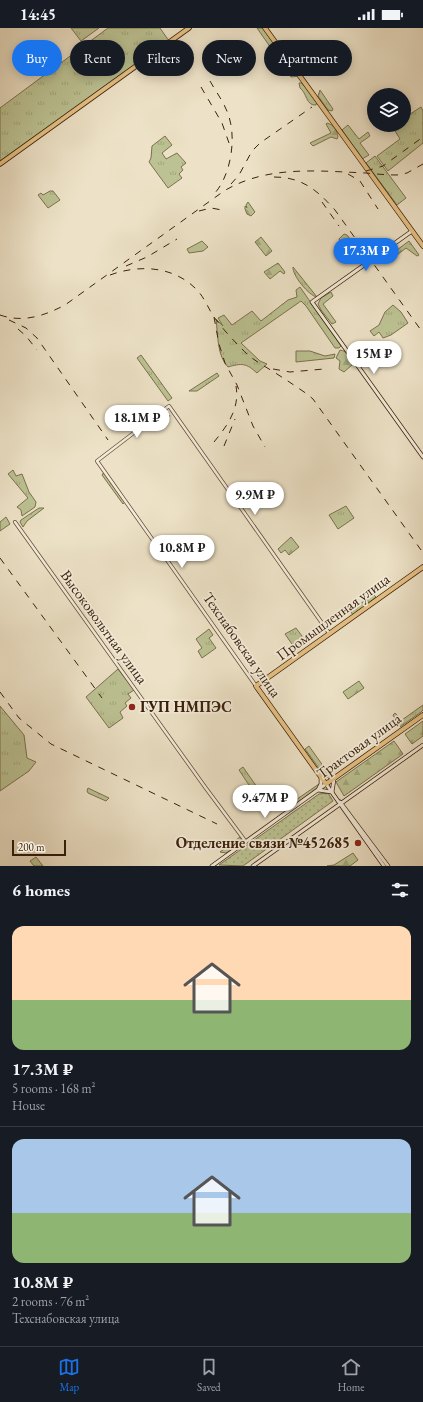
<!DOCTYPE html>
<meta charset="utf-8">
<style>
:root{--surface:#171b24;--page:#242831;--text:#f1f3f6;--muted:#9ea1a6;--line:#363941;--accent:#1a73e8}
body{margin:0;font-family:"EB Garamond",serif;background:var(--page);color:var(--text);height:100vh;display:flex;flex-direction:column;font-size:15px;white-space:nowrap}
*{box-sizing:border-box;margin:0}
p{font-size:13px;color:var(--muted)}
.icon{flex:none;width:22px;height:22px;fill:none;stroke:currentColor;stroke-width:2;stroke-linecap:round;stroke-linejoin:round}
.map{position:relative;height:838px;overflow:hidden}
.panel{display:flex;flex-direction:column;background:var(--surface);flex:1}
.panel>*{flex:none}
.guide{position:absolute;left:12px;top:12px;width:399px;height:36px;display:flex;gap:8px}
.buttons{position:absolute;left:367px;top:60px;display:grid;gap:8px}
.buttons a{display:grid;place-items:center;width:44px;height:44px;border-radius:50%;background:var(--surface);box-shadow:0 2px 10px #0003;font-size:20px}
.scale{position:absolute;left:12px;bottom:10px;width:54px;box-sizing:border-box;padding-left:4px;border:2px solid #3b200a;border-top:0;font-size:11px;line-height:14px;white-space:nowrap;color:#3b200a;-webkit-text-stroke:3px #f3ecdb;paint-order:stroke}
.price{position:absolute;translate:-50% -34px;padding:0 9px;border-radius:14px;background:#fff;color:#222;font-size:13px;line-height:26px;filter:drop-shadow(0 1px 2px #0008)}
.price::after{content:'';position:absolute;left:50%;top:24px;width:12px;height:9px;margin-left:-6px;background:inherit;clip-path:polygon(0 0,100% 0,50% 100%)}
.price.selected{background:var(--accent);color:#fff}
ul{padding:0;list-style:none}
li{display:grid;align-content:center;gap:8px;height:212px;padding:0 12px}
li+li{border-top:1px solid var(--line)}
li span{display:grid;place-items:center;height:124px;border-radius:12px;color:#555}
li>.icon{margin-inline-start:auto}
span .icon{width:72px;height:72px;fill:#fffc;stroke-width:1}
li b{font-size:17px}
h2{display:flex;justify-content:space-between;align-items:center;height:48px;padding:0 12px;font-size:17px}
.pill{padding:0 14px;border-radius:18px;background:var(--surface);box-shadow:0 2px 10px #0003;font-size:14px;line-height:36px}
.pill.selected{background:var(--accent);color:#fff}
.status{display:flex;justify-content:space-between;align-items:center;height:28px;padding:0 20px;background:var(--surface);direction:ltr}
.status svg{height:11px;fill:currentColor}
.tab-bar{display:flex;justify-content:space-around;align-items:center;height:56px;border-top:1px solid var(--line);background:var(--surface);font-size:11px;color:var(--muted)}
.tab-bar a{display:grid;justify-items:center;gap:2px}
.tab-bar .selected{color:var(--accent)}
.map>svg:first-child{display:block}
.grass{fill:url(#grass-tufts);stroke:#7c714e}
.forest{fill:url(#forest-firs);stroke:#7c714e}
.park{fill:url(#park-dots);stroke:#7c714e}
.garden{fill:#bcc293;stroke:#7c714e}
.lines{fill:none;stroke-linecap:round;stroke-linejoin:round}
.tertiary-casing{stroke:#685039;stroke-width:4}
.secondary-casing{stroke:#3b200a;stroke-width:4.5}
.primary-casing{stroke:#3b200a;stroke-width:5.5}
.tertiary{stroke:#f3ecdb;stroke-width:2.5}
.secondary{stroke:#f3ecdb;stroke-width:3}
.primary{stroke:#e6c184;stroke-width:4}
.rail{stroke:#3b200a;stroke-width:1;stroke-dasharray:7 7;stroke-linecap:butt}
.poi-dot{fill:#8f2418;stroke:#f3ecdb;stroke-width:1.5}
.labels{text-anchor:middle;stroke-width:3.5;stroke-linejoin:round;paint-order:stroke}
.street-label{font-size:15px;fill:#3b200a;stroke:#f3ecdb}
.poi-label{font-size:15px;font-weight:bold;fill:#3b200a;stroke:#f3ecdb;text-anchor:start}
</style>
<div class="status"><b>14:45</b><svg viewBox="0 0 49 12"><path d="M0 12V9h3v3zM5 12V6h3v6zM10 12V3h3v9zM15 12V0h3v12zM26 1h20v11H26zM47 4h2v5h-2z"/></svg></div>
<div class="map">
<svg width="423" height="838" viewBox="0 0 423 838">
<defs>
<pattern id="grass-tufts" width="24" height="20" patternUnits="userSpaceOnUse"><rect width="24" height="20" fill="#bcc293"/><path d="M3 7l-1-3M5 7V3M7 7l1-3M15 17l-1-3M17 17v-4M19 17l1-3" fill="none" stroke="#a2a67d"/></pattern>
<pattern id="forest-firs" width="22" height="20" patternUnits="userSpaceOnUse"><rect width="22" height="20" fill="#bcc293"/><path d="M5 1l3.5 6h-7zM16 11l3.5 6h-7z" fill="#a2a67d"/></pattern>
<pattern id="park-dots" width="8" height="8" patternUnits="userSpaceOnUse"><rect width="8" height="8" fill="#bcc293"/><path d="M2 2h.1M6 6h.1" fill="none" stroke="#a2a67d" stroke-width="1.8" stroke-linecap="round"/></pattern>
</defs>
<rect width="100%" height="100%" fill="#ede2c7"/>
<filter id="stains"><feTurbulence type="fractalNoise" baseFrequency=".005" numOctaves="4"/><feColorMatrix values="0 0 0 0 .2 0 0 0 0 .09 0 0 0 0 .02 0 0 0 .5 -.17"/></filter>
<radialGradient id="worn" r=".72"><stop offset=".6" stop-color="#630" stop-opacity="0"/><stop offset="1" stop-color="#630" stop-opacity=".3"/></radialGradient>
<g class="grass">
<polygon points="71,0 99,0 81,13"/>
<polygon points="108,0 160,0 169,13 0,133 0,80"/>
<polygon points="257,0 264,0 277,18 276,21 273,23"/>
<polygon points="279,25 282,25 299,48 291,49 277,27"/>
<path d="M 299,55 L 302,55 L 317,74 L 316,77 C 306,78 307,65 300,60 Z"/>
<polygon points="320,62 333,81 332,83 328,82 318,68"/>
<polygon points="421,79 423,83 423,115 388,143 377,128 400,111 392,98 404,97 404,90"/>
<polygon points="165,108 172,117 162,125 166,131 177,125 186,135 181,139 183,142 179,146 182,150 168,160 149,134 151,130 152,118"/>
<polygon points="375,128 406,170 397,177 366,135"/>
<polygon points="50,163 53,163 60,172 48,180 38,167 41,165 43,167"/>
<polygon points="344,206 347,207 350,211 342,216 340,214 339,211"/>
<polygon points="202,213 208,219 203,223 189,225 187,221"/>
<path d="M 293,239 L 317,269 C 309,268 292,247 293,239 Z"/>
<path d="M 300,259 L 341,318 L 339,320 L 335,320 L 306,278 L 301,273 L 241,315 L 260,333 L 267,336 L 257,345 C 246,335 242,335 228,339 C 217,328 218,307 216,291 L 223,298 L 218,290 L 224,287 L 232,297 L 252,283 L 261,293 L 288,272 L 297,269 L 296,262 Z"/>
<polygon points="331,264 333,268 323,276 336,294 332,296 321,282 318,276 321,270"/>
<polygon points="393,277 401,284 408,295 391,307 383,310 379,304 374,308 370,303 379,297 385,284"/>
<polygon points="296,323 310,323 325,328 335,326 334,330 296,334"/>
<polygon points="141,327 172,370 168,373 137,330"/>
<polygon points="217,345 219,348 197,363 189,363"/>
<polygon points="166,384 170,388 152,400 150,398 150,396"/>
<polygon points="13,442 16,448 22,446 29,464 36,474 35,479 22,488 21,482 17,479 28,470 8,446"/>
<polygon points="104,444 125,474 123,476 102,447"/>
<polygon points="346,478 354,490 338,501 329,487"/>
<polygon points="39,480 44,480 27,493 23,499 20,494 21,492"/>
<polygon points="6,489 10,496 0,503 0,494"/>
<polygon points="296,600 302,608 301,614 294,619 285,606"/>
<polygon points="209,601 213,607 209,610 216,620 202,630 198,623 202,620 196,611"/>
<polygon points="118,641 134,662 128,666 131,670 125,675 127,678 120,684 123,690 109,700 86,669"/>
<polygon points="423,677 423,682 421,684 400,699 393,687 395,685 402,692"/>
<polygon points="0,678 24,707 27,730 36,734 29,743 0,763"/>
<polygon points="309,718 331,749 329,751 321,743 305,721"/>
<polygon points="243,739 259,762 262,760 262,766 257,769 239,742"/>
<polygon points="88,760 109,770 106,773 88,765 87,763"/>
<polygon points="240,809 243,814 226,825 220,824"/>
</g>
<g class="forest">
<polygon points="298,17 300,17 303,19 303,21 300,22 308,35 307,38 304,36 294,24 295,20"/>
<path d="M 327,95 C 334,97 337,102 338,109 L 337,111 L 331,109 L 313,118 L 310,115 L 331,105 L 326,96 Z"/>
<polygon points="348,97 359,111 368,104 370,108 360,115 369,127 362,131 342,102"/>
<polygon points="248,174 255,184 251,188 247,186 245,181 245,178 247,180 246,177"/>
<polygon points="261,209 272,223 266,228 255,214"/>
<polygon points="409,213 419,227 417,228 406,220 388,234 385,231"/>
<polygon points="278,235 285,244 284,246 280,243 270,251 264,244"/>
<path d="M 340,322 C 347,323 352,329 353,336 L 344,344 L 339,341 L 340,333 L 336,330 Z"/>
<polygon points="291,509 299,519 289,527 285,522 281,525 278,521"/>
<polygon points="373,566 376,569 353,587 349,581 353,578 355,580"/>
<polygon points="359,653 364,660 348,671 343,664"/>
<polygon points="423,693 423,708 412,716 405,706"/>
<polygon points="394,713 403,726 344,768 336,754"/>
<polygon points="319,756 319,758 317,760 290,780 287,778"/>
<polygon points="353,825 358,832 350,838 327,838 334,837"/>
</g>
<polygon class="park" points="328,765 333,773 243,838 219,837 319,766"/>
<polygon class="garden" points="36,829 43,838 34,838 30,833"/>
<g class="lines">
<defs>
<g id="tertiary">
<polyline points="15,494 205,759 246,814"/>
<polyline points="256,658 97,433 169,378 329,605"/>
</g>
<g id="secondary">
<polyline points="412,203 312,274 423,429"/>
<polyline points="321,750 321,756 318,762 332,764"/>
<polyline points="332,764 334,751"/>
<polyline points="340,774 388,838"/>
<polyline points="212,838 326,756 384,838"/>
<polyline points="253,838 423,717"/>
</g>
<g id="primary">
<polyline points="265,0 423,218"/>
<polyline points="0,136 189,0"/>
<polyline points="423,539 256,658 326,756 423,687"/>
</g>
</defs>
<use href="#tertiary" class="tertiary-casing"/>
<use href="#secondary" class="secondary-casing"/>
<use href="#primary" class="primary-casing"/>
<use href="#tertiary" class="tertiary"/>
<use href="#secondary" class="secondary"/>
<use href="#primary" class="primary"/>
<g class="rail">
<path d="M 210,53 C 216,64 224,74 228,86 C 237,109 231,148 214,166"/>
<polyline points="201,59 222,95 229,115"/>
<polyline points="366,143 383,138 423,109"/>
<polyline points="348,146 360,153 378,181"/>
<path d="M 274,149 C 302,149 317,162 335,182 L 423,305"/>
<polyline points="231,156 239,147 252,123 260,115 312,79"/>
<polyline points="322,174 339,198"/>
<polyline points="199,183 211,180 222,182"/>
<polyline points="126,238 147,229 177,211"/>
<path d="M 110,247 C 140,236 175,238 198,263 C 205,271 208,280 214,289 C 222,300 232,311 242,321 C 249,329 259,335 269,341 C 282,349 294,357 307,366 L 313,371 L 421,522"/>
<path d="M 0,287 C 23,295 44,288 65,277 L 224,163 C 267,137 318,143 366,145 C 376,146 386,147 397,147 L 407,145 L 423,136"/>
<polyline points="214,289 219,316 225,335 237,357 253,398 265,419"/>
<polyline points="9,292 26,300 37,310 108,412"/>
<polyline points="18,301 26,308 37,322"/>
<polyline points="273,341 290,344 324,341"/>
<path d="M 214,414 C 227,398 240,381 236,358"/>
<polyline points="224,418 235,391"/>
<polyline points="0,530 102,670"/>
<polyline points="0,664 19,690 51,716 217,796"/>
</g>
</g>
<g class="poi-dot">
<circle cx="132" cy="679" r="4"/>
<circle cx="358" cy="815" r="4"/>
</g>
<g class="labels">
<g class="street-label">
<text transform="translate(333 589) rotate(-36)" y="5">Промышленная улица</text>
<text transform="translate(104 599) rotate(54)" y="5">Высоковольтная улица</text>
<text transform="translate(242 617) rotate(55)" y="5">Техснабовская улица</text>
<text transform="translate(359 718) rotate(-36)" y="5">Трактовая улица</text>
</g>
<g class="poi-label">
<text x="140" y="684">ГУП НМПЭС</text>
<text x="350" y="820" text-anchor="end">Отделение связи №452685</text>
</g>
</g>
<rect width="100%" height="100%" filter="url(#stains)"/>
<rect width="100%" height="100%" fill="url(#worn)"/>
</svg>
<div class="buttons">
<a><svg class="icon" aria-label="layers" viewBox="0 0 24 24"><path d="M12 4l9 5-9 5-9-5zM3 14l9 5 9-5"/></svg></a>
</div>
<div class="scale">200 m</div>
<b class="price selected" style="left:366px;top:244px">17.3M ₽</b>
<b class="price" style="left:374px;top:347px">15M ₽</b>
<b class="price" style="left:137px;top:411px">18.1M ₽</b>
<b class="price" style="left:255px;top:488px">9.9M ₽</b>
<b class="price" style="left:182px;top:541px">10.8M ₽</b>
<b class="price" style="left:265px;top:791px">9.47M ₽</b>
<div class="guide">
<a class="pill selected">Buy</a>
<a class="pill">Rent</a>
<a class="pill">Filters</a>
<a class="pill">New</a>
<a class="pill">Apartment</a>
</div>
</div>
<section class="panel">
<h2>6 homes<svg class="icon" aria-label="filters" viewBox="0 0 24 24"><path d="M4 7h16M4 17h16"/><circle cx="9" cy="7" r="2"/><circle cx="15" cy="17" r="2"/></svg></h2>
<ul>
<li><span style="background:linear-gradient(#ffd9b3 60%,#8fb573 0)"><svg class="icon" aria-label="home" viewBox="0 0 24 24"><path d="M3 11l9-7 9 7M6 9v11h12V9"/></svg></span><div><b>17.3M ₽</b><p>5 rooms · 168 m²</p><p>House</p></div></li>
<li><span style="background:linear-gradient(#a9c7e8 60%,#8fb573 0)"><svg class="icon" aria-label="home" viewBox="0 0 24 24"><path d="M3 11l9-7 9 7M6 9v11h12V9"/></svg></span><div><b>10.8M ₽</b><p>2 rooms · 76 m²</p><p>Техснабовская улица</p></div></li>
</ul>
</section>
<nav class="tab-bar">
<a class="selected"><svg class="icon" aria-label="map" viewBox="0 0 24 24"><path d="M3 6l6-2 6 2 6-2v14l-6 2-6-2-6 2zM9 4v14M15 6v14"/></svg>Map</a>
<a><svg class="icon" aria-label="saved" viewBox="0 0 24 24"><path d="M7 4h10v16l-5-4-5 4z"/></svg>Saved</a>
<a><svg class="icon" aria-label="home" viewBox="0 0 24 24"><path d="M3 11l9-7 9 7M6 9v11h12V9"/></svg>Home</a>
</nav>
